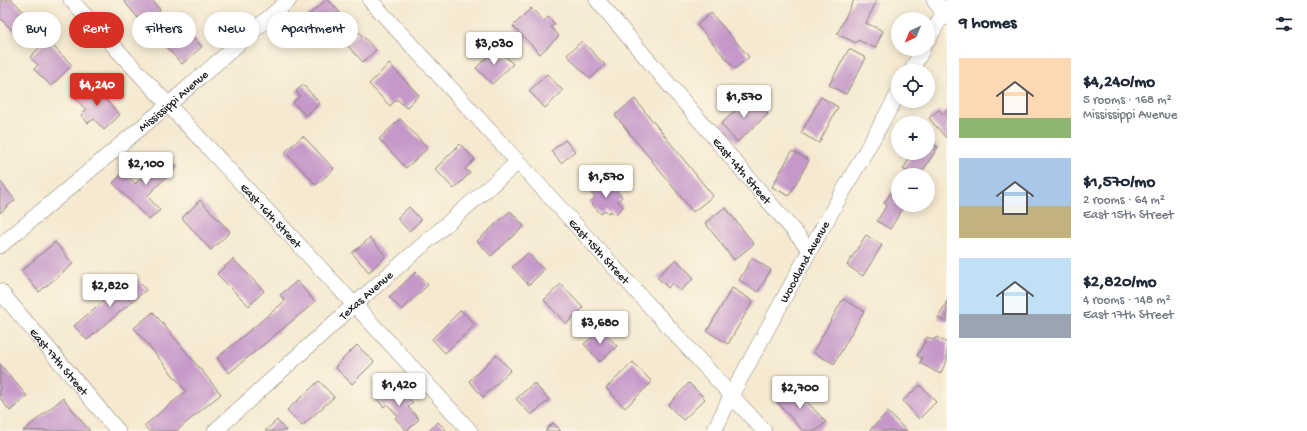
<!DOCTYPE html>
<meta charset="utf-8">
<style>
:root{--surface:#fff;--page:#f2f2f3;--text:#1f2937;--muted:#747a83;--accent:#d93025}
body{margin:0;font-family:"Gochi Hand",sans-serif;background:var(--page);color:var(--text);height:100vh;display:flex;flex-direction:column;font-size:15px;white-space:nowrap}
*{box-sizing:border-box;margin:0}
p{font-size:13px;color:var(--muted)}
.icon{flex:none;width:22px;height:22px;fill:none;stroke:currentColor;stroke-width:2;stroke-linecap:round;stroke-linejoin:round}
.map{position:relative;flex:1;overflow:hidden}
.panel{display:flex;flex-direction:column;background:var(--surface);width:360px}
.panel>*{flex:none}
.hud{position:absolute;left:12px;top:12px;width:380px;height:36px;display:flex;gap:8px}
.needle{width:26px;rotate:224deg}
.buttons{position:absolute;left:891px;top:12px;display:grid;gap:8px}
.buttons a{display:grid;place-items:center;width:44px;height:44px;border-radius:50%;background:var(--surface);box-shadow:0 2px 10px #0003;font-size:20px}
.price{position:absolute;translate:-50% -34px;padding:0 9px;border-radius:4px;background:#fff;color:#222;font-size:13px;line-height:26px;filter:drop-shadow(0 1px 2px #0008)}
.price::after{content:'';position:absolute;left:50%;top:24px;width:12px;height:9px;margin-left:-6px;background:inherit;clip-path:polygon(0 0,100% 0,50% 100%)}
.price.active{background:var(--accent);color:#fff}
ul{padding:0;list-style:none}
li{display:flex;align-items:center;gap:12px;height:100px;padding:0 12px}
li span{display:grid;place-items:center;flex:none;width:112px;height:80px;border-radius:0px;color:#555}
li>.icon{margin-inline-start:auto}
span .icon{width:48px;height:48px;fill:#fffc;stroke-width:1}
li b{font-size:17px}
h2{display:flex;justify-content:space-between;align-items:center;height:48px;padding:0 12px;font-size:17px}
.pill{padding:0 14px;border-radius:18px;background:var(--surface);box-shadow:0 2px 10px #0003;font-size:14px;line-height:36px}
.pill.active{background:var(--accent);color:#fff}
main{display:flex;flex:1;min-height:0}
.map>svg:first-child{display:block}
.building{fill:#c598c9}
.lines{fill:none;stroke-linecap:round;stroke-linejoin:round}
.minor-casing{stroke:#888276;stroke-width:16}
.minor{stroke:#fff;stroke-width:15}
.labels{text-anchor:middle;stroke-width:3;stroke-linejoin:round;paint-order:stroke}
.street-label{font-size:12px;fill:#1c1c1c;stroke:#fcf5e5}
</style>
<main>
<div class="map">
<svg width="947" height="431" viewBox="0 0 947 431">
<rect width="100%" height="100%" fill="#fcf5e5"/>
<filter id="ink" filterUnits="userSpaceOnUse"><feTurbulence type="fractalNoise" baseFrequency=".025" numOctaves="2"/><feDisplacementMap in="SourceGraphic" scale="8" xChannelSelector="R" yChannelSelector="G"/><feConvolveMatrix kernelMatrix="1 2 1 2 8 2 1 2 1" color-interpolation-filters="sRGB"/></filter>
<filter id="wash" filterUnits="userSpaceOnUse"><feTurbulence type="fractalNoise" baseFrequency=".012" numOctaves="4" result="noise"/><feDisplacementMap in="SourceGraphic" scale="16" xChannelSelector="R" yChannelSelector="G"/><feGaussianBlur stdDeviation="0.9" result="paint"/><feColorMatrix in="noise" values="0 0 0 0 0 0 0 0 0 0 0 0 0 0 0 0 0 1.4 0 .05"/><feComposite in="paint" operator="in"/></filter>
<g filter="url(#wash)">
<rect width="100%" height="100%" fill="#f5e9d0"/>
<g id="blocks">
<g class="building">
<polygon points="1,0 12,0 34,22 19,37 0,18"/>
<polygon points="123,0 152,0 160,10 143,24"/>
<polygon points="326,0 329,0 340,13 319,31 306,17"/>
<polygon points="854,0 877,0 866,23 883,31 875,48 858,40 856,43 837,34"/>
<polygon points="531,8 544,21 548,17 555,24 551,27 559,36 540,54 513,26"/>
<polygon points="711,13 749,57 735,69 697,25"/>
<polygon points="177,30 188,42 193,37 202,47 182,64 162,43"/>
<polygon points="359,32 376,50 363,62 346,44"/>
<polygon points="47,40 72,65 51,86 34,69 38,65 30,57"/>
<polygon points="582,41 605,65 590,79 567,55"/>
<polygon points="497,48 513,64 492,84 476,68"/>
<polygon points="849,49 866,58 846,94 829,85"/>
<polygon points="389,64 419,95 406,108 397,99 390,106 369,84"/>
<polygon points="547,74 563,91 545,108 529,91"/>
<polygon points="90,83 120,115 104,130 94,119 88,123 81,115 86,110 75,98"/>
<polygon points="303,85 320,103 306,116 293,102 300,96 296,91"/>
<polygon points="751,96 768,114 737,142 721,124"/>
<polygon points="821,97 838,107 819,143 801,133"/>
<polygon points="635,99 713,196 693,212 615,115"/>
<polygon points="939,110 942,114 947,110 947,139 929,118"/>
<polygon points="400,119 428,148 406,168 379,139"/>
<polygon points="303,136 334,169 316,185 285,152"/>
<polygon points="565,140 575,151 561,163 551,151"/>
<polygon points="928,141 938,147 920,175 911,175 903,169 913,153 928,153"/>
<polygon points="460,144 475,159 465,169 470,173 454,189 435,169"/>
<polygon points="792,151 809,160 789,196 772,187"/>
<polygon points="165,155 177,167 147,196 160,210 149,220 113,183 124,172 135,184"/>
<polygon points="0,181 15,200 0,213"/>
<polygon points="603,181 608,187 611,185 622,197 618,201 623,207 615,215 611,211 608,213 605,210 601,214 590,202 595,198 591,193"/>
<polygon points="895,187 898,189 898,205 905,205 890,229 877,221 887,205 884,203"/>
<polygon points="200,200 230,232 211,250 182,218"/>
<polygon points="409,207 421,220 409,231 397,218"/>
<polygon points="725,207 754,244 734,260 705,223"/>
<polygon points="510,211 524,226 491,256 477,241"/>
<polygon points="866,235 882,245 863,276 847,265"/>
<polygon points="370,238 386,256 369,272 352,253"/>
<polygon points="55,242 73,264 39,292 21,271"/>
<polygon points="528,253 544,270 529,285 512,267"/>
<polygon points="752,258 771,270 758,292 739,280"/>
<polygon points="233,259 264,291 249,306 217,274"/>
<polygon points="676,259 694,278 680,291 672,283 668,288 657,277"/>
<polygon points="416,272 428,285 402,310 389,297"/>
<polygon points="133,275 146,290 87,340 74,326"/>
<polygon points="297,281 315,302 229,373 217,358 285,301 280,295"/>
<polygon points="561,284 583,308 566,324 544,300"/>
<polygon points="732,288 753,301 728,344 707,331"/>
<polygon points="843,299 864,311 834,364 813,352"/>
<polygon points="947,301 947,322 938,318"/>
<polygon points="461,310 475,325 445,353 432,339"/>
<polygon points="153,312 221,394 176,431 149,431 144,426 186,391 134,328"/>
<polygon points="601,329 617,346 600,362 584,344"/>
<polygon points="927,337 934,340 936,337 947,343 947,361 940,374 920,363 922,358 917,356"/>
<polygon points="357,345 374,362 352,384 335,367"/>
<polygon points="496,355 511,370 483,397 469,381"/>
<polygon points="633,362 652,382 625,408 606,388"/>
<polygon points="0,364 27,396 10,411 0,398"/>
<polygon points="319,381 334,397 302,426 287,410"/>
<polygon points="534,383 549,400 531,415 516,399"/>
<polygon points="689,383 705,399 683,420 668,405"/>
<polygon points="791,385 826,422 816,431 803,431 775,400"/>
<polygon points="920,385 936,402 919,419 903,401"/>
<polygon points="389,386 402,399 406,395 413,403 408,407 419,419 407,431 395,418 398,416 387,404 384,407 376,398"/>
<polygon points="63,398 90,431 23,431"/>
<polygon points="888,412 907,431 871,431 870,430"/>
<polygon points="277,420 286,431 265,431"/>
<polygon points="438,422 447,431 429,431"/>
<polygon points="553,423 561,431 545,431"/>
</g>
</g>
</g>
<g filter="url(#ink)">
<use href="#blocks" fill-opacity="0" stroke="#888276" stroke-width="1"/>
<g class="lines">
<defs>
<g id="minor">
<path id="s1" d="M 71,0 C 204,144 339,286 470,431"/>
<path id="s2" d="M 370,0 L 764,431"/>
<path id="s3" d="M 597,0 L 810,250"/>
<polyline points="934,0 947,18"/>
<polyline points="928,40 947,7"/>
<polyline points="911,71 923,49"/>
<path id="s4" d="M 0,246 L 168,105 L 289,0"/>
<path id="s5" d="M 0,291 L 118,431"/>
<path id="s6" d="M 215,431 L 355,304 L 518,162"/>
<path id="s7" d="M 714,431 L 731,396 L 810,250 L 898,94"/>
</g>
</defs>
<use href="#minor" class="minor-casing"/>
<use href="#minor" class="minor"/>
</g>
</g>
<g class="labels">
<g class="street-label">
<text dy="4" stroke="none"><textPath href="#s4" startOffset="226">Mississippi Avenue</textPath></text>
<text dy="4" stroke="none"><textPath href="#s3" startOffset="224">East 14th Street</textPath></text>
<text dy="4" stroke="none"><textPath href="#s1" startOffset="294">East 16th Street</textPath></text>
<text dy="4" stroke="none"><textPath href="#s2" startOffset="340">East 15th Street</textPath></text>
<text dy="4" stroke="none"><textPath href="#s7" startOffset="192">Woodland Avenue</textPath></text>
<text dy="4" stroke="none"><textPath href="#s6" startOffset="203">Texas Avenue</textPath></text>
<text dy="4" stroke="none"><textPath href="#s5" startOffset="92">East 17th Street</textPath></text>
</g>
</g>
</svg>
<div class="buttons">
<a><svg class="needle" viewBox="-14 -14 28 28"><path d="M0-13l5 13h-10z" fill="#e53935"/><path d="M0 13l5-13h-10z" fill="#747a83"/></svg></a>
<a><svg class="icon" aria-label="locate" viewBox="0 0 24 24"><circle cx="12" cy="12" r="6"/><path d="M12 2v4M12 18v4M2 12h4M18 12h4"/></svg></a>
<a>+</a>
<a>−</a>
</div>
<b class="price" style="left:494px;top:66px">$3,030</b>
<b class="price active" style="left:97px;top:107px">$4,240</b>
<b class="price" style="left:744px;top:119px">$1,570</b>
<b class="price" style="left:146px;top:186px">$2,100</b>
<b class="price" style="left:606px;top:199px">$1,570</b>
<b class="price" style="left:110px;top:308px">$2,820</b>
<b class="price" style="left:600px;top:345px">$3,680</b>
<b class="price" style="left:399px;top:407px">$1,420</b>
<b class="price" style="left:800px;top:410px">$2,700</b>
<div class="hud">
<a class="pill">Buy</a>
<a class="pill active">Rent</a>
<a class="pill">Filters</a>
<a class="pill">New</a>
<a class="pill">Apartment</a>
</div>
</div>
<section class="panel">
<h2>9 homes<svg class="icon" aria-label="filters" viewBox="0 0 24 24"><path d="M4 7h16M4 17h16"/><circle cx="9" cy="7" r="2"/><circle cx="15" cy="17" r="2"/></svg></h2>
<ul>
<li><span style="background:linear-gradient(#ffd9b3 75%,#8fb573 0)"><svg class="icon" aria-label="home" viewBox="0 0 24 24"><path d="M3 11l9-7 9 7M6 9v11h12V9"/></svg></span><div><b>$4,240/mo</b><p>5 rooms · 168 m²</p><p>Mississippi Avenue</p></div></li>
<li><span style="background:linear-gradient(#a9c7e8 60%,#c2b280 0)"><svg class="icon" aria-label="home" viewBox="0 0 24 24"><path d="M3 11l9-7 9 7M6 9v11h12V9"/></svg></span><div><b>$1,570/mo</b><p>2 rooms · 64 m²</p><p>East 15th Street</p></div></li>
<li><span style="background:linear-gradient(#bfe0f5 70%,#9aa5b1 0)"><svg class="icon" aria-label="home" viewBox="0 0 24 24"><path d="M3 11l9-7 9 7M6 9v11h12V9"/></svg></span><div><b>$2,820/mo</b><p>4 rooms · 148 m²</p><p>East 17th Street</p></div></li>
</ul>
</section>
</main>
